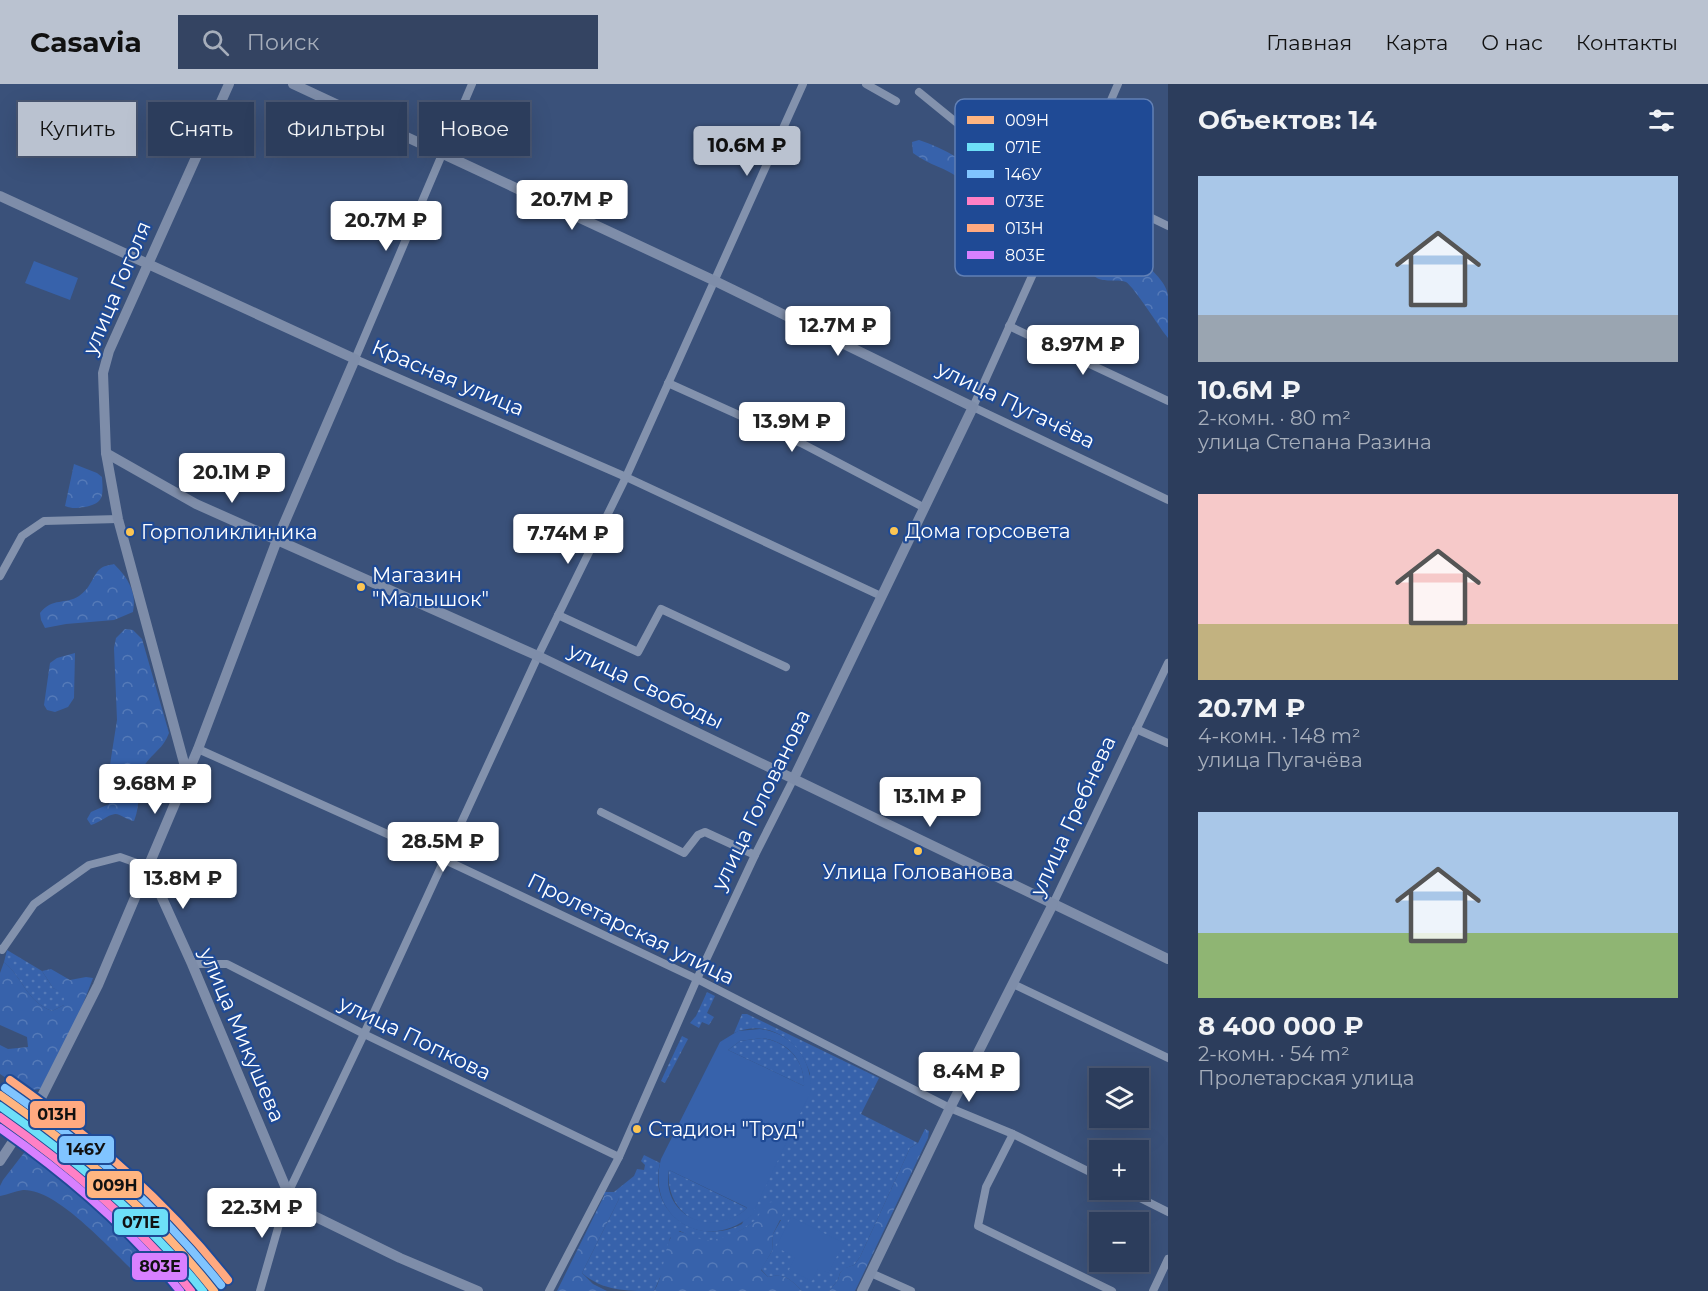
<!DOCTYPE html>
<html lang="ru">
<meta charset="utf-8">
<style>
:root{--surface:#2c3d5c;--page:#344462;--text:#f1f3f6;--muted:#a6aebb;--line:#485672;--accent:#bac2d0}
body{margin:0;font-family:Montserrat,sans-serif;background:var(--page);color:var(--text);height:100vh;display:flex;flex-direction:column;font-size:22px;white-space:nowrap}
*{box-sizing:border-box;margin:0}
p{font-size:20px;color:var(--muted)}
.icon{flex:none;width:33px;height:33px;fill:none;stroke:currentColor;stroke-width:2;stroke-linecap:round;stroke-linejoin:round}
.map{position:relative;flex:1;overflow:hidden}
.drawer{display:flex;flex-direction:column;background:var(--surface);width:540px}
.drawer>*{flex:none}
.hud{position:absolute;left:18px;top:18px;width:570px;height:54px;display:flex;gap:12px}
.controls{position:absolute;left:1089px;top:984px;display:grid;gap:12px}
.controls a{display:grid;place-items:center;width:60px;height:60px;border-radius:0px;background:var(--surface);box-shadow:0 6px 24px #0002,0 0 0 2px var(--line);font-size:30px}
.price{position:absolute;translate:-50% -51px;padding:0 14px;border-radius:6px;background:#fff;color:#222;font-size:20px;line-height:39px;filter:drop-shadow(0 2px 3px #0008)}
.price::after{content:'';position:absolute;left:50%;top:36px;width:18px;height:14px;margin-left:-9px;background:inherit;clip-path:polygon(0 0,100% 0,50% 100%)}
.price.current{background:var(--accent);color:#111}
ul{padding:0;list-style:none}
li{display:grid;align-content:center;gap:12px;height:318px;padding:0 30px}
li span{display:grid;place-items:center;height:186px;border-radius:0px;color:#555}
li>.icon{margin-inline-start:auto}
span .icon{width:108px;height:108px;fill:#fffc;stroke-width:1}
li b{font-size:26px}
h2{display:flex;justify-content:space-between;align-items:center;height:72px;padding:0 30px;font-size:26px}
.pill{padding:0 21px;border-radius:0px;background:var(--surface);box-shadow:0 6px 24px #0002,0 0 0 2px var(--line);font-size:21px;line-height:54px}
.pill.current{background:var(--accent);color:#111}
header{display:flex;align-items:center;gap:36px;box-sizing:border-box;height:84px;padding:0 30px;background:var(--accent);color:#111}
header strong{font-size:28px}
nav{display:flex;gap:33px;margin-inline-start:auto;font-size:21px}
.search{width:420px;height:54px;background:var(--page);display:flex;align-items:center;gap:15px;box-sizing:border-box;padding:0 21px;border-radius:0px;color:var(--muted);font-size:22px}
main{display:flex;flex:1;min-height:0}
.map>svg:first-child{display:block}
.grass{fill:url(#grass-dots)}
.forest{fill:url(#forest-crowns)}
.pitch{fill:#3762ab;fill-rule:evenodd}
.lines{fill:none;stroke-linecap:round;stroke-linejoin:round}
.street{stroke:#8392ad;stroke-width:8}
.secondary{stroke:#7e8da9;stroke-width:10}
.rail-1-casing{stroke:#1f4a95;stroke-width:12}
.rail-2-casing{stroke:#1f4a95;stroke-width:12}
.rail-3-casing{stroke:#1f4a95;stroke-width:12}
.rail-4-casing{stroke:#1f4a95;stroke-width:12}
.rail-5-casing{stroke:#1f4a95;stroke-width:12}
.rail-6-casing{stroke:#1f4a95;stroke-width:12}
.rail-1{stroke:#ffb580;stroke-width:8}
.rail-2{stroke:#6ddff8;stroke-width:8}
.rail-3{stroke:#80c4ff;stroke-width:8}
.rail-4{stroke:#ff80c5;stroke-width:8}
.rail-5{stroke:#ffa980;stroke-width:8}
.rail-6{stroke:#d880ff;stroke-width:8}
.bus-dot{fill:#fcc553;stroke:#1f4a95;stroke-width:2}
.labels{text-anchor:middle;stroke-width:4.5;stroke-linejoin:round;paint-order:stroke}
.bus-label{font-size:20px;fill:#fff;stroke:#1f4a95;text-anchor:start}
.street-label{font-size:21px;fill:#fff;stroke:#1f4a95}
.key{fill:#1f4a95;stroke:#6280b5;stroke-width:1.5}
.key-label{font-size:16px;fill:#fff}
.line-badge{stroke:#1f4a95;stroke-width:2}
.pale-badge-label{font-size:16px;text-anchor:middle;font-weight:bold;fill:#111}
</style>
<header>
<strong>Casavia</strong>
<div class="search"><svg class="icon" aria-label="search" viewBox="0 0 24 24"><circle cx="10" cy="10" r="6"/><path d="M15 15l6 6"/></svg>Поиск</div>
<nav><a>Главная</a><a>Карта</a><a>О нас</a><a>Контакты</a></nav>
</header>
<main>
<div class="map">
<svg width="1168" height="1207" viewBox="0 0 1168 1207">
<defs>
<pattern id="grass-dots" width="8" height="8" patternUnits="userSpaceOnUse" patternTransform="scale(1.5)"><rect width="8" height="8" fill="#3762ab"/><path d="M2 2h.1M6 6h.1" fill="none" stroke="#557ab8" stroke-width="1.8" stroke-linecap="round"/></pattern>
<pattern id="forest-crowns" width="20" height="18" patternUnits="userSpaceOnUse" patternTransform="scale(1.5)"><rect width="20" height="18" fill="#3762ab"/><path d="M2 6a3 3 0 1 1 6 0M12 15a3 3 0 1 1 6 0" fill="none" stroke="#557ab8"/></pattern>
</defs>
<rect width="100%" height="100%" fill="#3a517a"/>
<g class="grass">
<path d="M 7,866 L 42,887 L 53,904 L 64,909 L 64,921 L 52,927 C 26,917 24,895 4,878 Z"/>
<polygon points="707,908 715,912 707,929 714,933 709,941 702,938 699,944 690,939 696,932"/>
<path d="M 742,930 L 747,930 L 879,994 L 861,1030 L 918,1059 L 910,1064 L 860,1173 L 854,1181 L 846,1184 L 840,1189 L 838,1196 L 829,1207 L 802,1207 C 790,1195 785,1189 768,1193 L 761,1185 L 772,1167 L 773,1150 L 781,1136 L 757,1135 C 746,1145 724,1157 708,1157 C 699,1157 688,1151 680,1147 L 670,1154 L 662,1189 L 654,1207 C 625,1207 603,1207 582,1189 L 619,1115 L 610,1110 L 604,1112 L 604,1108 L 614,1108 L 634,1092 L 637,1085 L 644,1086 L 645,1081 L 641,1077 L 644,1071 L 660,1079 C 647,1130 699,1163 742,1140 L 810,990 C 801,957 768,934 734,949 Z"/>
<polygon points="682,952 688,955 665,999 661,997"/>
<path d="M 762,954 C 787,958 805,976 804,1002 L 728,966 L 740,957 Z"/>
<path d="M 669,1086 L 747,1124 C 713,1158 664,1133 669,1086 Z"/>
</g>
<g class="forest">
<path d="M 919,56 C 946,65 966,78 988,95 C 997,102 1008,106 1017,112 C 1032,122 1048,147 1036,164 C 1021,156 998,142 987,129 C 979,119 973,104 962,96 C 947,84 928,81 913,69 L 912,58 Z"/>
<path d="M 1074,136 C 1098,149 1164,183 1168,211 C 1168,225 1168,240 1168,254 C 1159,243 1134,203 1126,198 C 1116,194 1104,200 1094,192 C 1080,180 1083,170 1060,162 L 1056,164 L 1049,174 L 1046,170 L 1063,137 Z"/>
<path d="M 74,380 L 97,389 L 102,393 C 103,411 105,419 85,423 C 76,424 73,425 65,422 Z"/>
<path d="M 114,480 C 128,494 137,508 133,528 L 114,536 L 66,540 L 45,544 L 41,536 L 40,529 C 53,513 65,521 79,512 C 92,503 92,492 100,485 C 103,482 110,481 114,480 Z"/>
<path d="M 125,545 L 133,546 L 142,555 L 169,649 C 163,666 150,670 143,684 C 136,699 142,718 134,737 C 127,736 119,729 115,730 C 107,731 99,739 91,741 L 87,735 L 91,728 L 109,720 L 109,687 L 117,636 L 114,564 L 116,554 Z"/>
<polygon points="75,569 74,614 68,623 55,628 47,626 44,621 50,579 57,574"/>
<path d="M 4,878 C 24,895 26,917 52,927 L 64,921 L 64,910 L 53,904 L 42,887 L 51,885 L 70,896 L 86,893 L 93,894 L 75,941 L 43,1004 C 27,1010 14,999 0,990 L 0,961 L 8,965 L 28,963 L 27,953 L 0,941 L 0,889 Z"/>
<polygon points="925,1045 929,1047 928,1054 855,1207 829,1207 838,1196 840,1189 845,1184 854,1181 860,1173 910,1064 918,1059"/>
<path d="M 37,1058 C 72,1060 111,1133 132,1157 C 143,1169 151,1171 161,1187 L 157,1196 L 148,1197 L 141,1194 C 115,1171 58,1104 23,1106 C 15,1107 7,1111 0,1112 L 0,1102 L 3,1096 L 30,1061 Z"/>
<polygon points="610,1110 615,1111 619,1115 582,1189 593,1200 607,1207 557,1207 604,1112"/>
<path d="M 772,1118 L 778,1119 L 783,1130 L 773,1150 L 772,1167 L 761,1186 L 768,1193 C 785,1189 790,1195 802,1207 L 654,1207 C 665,1190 663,1163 674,1148 C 685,1146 695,1155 705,1156 C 718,1158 748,1145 756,1135 C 760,1130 763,1124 766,1119 Z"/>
</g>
<g class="pitch">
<polygon points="34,177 78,194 70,216 25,199"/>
<path d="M 760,945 C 792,949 814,976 810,1009 L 752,1131 C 706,1170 645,1135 661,1075 L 720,958 L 738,947 ZM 762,954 C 787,957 805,976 804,1002 L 728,966 L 740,957 ZM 669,1086 L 746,1123 L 747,1124 C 714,1156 660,1132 669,1086 Z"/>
<polygon points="791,1133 844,1159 828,1189 818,1184 812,1197 789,1186 795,1173 776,1163"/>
</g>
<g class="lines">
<g class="street">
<polyline points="472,0 355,275 626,393 881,512"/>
<polyline points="866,0 896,17"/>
<polyline points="919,8 957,39 1168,142"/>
<polyline points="1066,120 1118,0"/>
<polyline points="1037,181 973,323 1168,416"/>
<polyline points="1009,242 1168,317"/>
<polyline points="668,299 801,359 923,423"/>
<polyline points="0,492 22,452 44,437 118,435"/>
<polyline points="558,531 638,568 661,525 786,583"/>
<polyline points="1136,645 1168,659"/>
<polyline points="198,665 443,775 697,895 950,1024 1013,1050 1100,1093"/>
<polyline points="601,728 684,769 698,751 705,748 755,771"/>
<polyline points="1053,820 1168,579"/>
<polyline points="0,865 2,866 34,820 89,781 120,773 148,783"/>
<polyline points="192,880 227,880 364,950 619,1073"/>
<polyline points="1013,900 1168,974"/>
<polyline points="1013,1050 986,1103 978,1142 1112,1207"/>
<polyline points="1124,1106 1168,1128"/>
<polyline points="871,1189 911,1207"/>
<polyline points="260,1207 288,1109 364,950 538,572 626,393 803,0"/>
<polyline points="549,1207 619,1073 697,895 755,771 794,694"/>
<polyline points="1153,1207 1168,1175"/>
</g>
<g class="secondary">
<polyline points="293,0 715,197 973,323 794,694"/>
<polyline points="0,112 355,275 277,456 198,665 98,901 39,1018 0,1077"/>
<polyline points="106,369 196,420 538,572 1168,875"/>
<polyline points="187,690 118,435 106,369 103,289 109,267 229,0"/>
<polyline points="148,783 192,880 288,1109 310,1130 400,1174 478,1207"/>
<polyline points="862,1207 950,1024 1053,820"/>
</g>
<defs>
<path id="rail-1" d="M 0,1011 C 82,1068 152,1128 214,1207"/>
<path id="rail-2" d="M 0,1022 C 76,1075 145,1134 203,1207"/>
<path id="rail-3" d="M 5,1004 C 88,1062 158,1122 221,1201"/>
<path id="rail-4" d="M 0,1033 C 71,1083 137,1139 191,1207"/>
<path id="rail-5" d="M 10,996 C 94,1055 165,1116 228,1196"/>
<path id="rail-6" d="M 0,1044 C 66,1090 129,1143 180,1207"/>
</defs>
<use href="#rail-1" class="rail-1-casing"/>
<use href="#rail-2" class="rail-2-casing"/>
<use href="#rail-3" class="rail-3-casing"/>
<use href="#rail-4" class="rail-4-casing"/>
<use href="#rail-5" class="rail-5-casing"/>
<use href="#rail-6" class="rail-6-casing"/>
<use href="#rail-1" class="rail-1"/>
<use href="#rail-2" class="rail-2"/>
<use href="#rail-3" class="rail-3"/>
<use href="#rail-4" class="rail-4"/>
<use href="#rail-5" class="rail-5"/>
<use href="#rail-6" class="rail-6"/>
</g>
<g class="bus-dot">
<circle cx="894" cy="447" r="5"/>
<circle cx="130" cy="448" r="5"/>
<circle cx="361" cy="503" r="5"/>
<circle cx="918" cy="767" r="5"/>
<circle cx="637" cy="1045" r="5"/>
</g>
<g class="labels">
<g class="bus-label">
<text x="905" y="454">Дома горсовета</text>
<text x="141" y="455">Горполиклиника</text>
<text x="372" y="498">Магазин<tspan x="372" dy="24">"Малышок"</tspan></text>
<text x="918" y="795" text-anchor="middle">Улица Голованова</text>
<text x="648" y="1052">Стадион "Труд"</text>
</g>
<g class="street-label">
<text transform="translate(117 204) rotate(-67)" y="7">улица Гоголя</text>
<text transform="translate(448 294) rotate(23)" y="7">Красная улица</text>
<text transform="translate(1016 321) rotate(26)" y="7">улица Пугачёва</text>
<text transform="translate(646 602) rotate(26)" y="7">улица Свободы</text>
<text transform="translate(761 716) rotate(-64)" y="7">улица Голованова</text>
<text transform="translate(1073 732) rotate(-65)" y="7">улица Гребнева</text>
<text transform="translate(631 845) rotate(26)" y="7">Пролетарская улица</text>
<text transform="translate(242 951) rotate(67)" y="7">улица Микушева</text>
<text transform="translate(415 954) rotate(26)" y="7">улица Попкова</text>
</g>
</g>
<rect x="955" y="15" width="198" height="177" rx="9" class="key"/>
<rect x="967" y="32" width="27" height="8" fill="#ffb580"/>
<rect x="967" y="59" width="27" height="8" fill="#6ddff8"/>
<rect x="967" y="86" width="27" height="8" fill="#80c4ff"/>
<rect x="967" y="113" width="27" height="8" fill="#ff80c5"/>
<rect x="967" y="140" width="27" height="8" fill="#ffa980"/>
<rect x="967" y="167" width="27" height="8" fill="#d880ff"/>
<g class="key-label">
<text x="1005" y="42">009Н</text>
<text x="1005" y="69">071Е</text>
<text x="1005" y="96">146У</text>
<text x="1005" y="123">073Е</text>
<text x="1005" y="150">013Н</text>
<text x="1005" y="177">803Е</text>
</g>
<g class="line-badge">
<rect x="29" y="1016" width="57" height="29" rx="6" fill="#ffa980"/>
<rect x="58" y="1051" width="57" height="29" rx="6" fill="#80c4ff"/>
<rect x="86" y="1086" width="57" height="29" rx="6" fill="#ffb580"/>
<rect x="113" y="1124" width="56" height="28" rx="6" fill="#6ddff8"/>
<rect x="131" y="1168" width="57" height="29" rx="6" fill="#d880ff"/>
</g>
<g class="pale-badge-label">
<text x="57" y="1036">013Н</text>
<text x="86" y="1071">146У</text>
<text x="115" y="1107">009Н</text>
<text x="141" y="1144">071Е</text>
<text x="160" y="1188">803Е</text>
</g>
</svg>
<div class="controls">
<a><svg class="icon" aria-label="layers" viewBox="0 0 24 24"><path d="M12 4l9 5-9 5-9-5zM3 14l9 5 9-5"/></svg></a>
<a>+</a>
<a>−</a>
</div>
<b class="price current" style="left:747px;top:93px">10.6M ₽</b>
<b class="price" style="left:572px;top:147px">20.7M ₽</b>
<b class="price" style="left:386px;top:168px">20.7M ₽</b>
<b class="price" style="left:838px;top:273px">12.7M ₽</b>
<b class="price" style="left:1083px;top:292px">8.97M ₽</b>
<b class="price" style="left:792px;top:369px">13.9M ₽</b>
<b class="price" style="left:232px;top:420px">20.1M ₽</b>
<b class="price" style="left:568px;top:481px">7.74M ₽</b>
<b class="price" style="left:155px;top:731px">9.68M ₽</b>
<b class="price" style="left:930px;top:744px">13.1M ₽</b>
<b class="price" style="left:443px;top:789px">28.5M ₽</b>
<b class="price" style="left:183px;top:826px">13.8M ₽</b>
<b class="price" style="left:969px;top:1019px">8.4M ₽</b>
<b class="price" style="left:262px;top:1155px">22.3M ₽</b>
<div class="hud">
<a class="pill current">Купить</a>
<a class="pill">Снять</a>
<a class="pill">Фильтры</a>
<a class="pill">Новое</a>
</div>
</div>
<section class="drawer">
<h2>Объектов: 14<svg class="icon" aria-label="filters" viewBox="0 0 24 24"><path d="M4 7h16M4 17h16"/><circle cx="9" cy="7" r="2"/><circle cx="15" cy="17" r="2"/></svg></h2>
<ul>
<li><span style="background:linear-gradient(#a9c7e8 75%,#9aa5b1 0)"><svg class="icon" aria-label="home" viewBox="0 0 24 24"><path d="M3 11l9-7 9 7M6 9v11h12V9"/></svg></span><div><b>10.6M ₽</b><p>2-комн. · 80 m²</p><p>улица Степана Разина</p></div></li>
<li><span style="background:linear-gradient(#f6c9c9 70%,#c2b280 0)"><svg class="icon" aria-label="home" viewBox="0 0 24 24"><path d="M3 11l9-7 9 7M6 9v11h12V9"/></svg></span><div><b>20.7M ₽</b><p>4-комн. · 148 m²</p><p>улица Пугачёва</p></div></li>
<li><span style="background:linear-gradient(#a9c7e8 65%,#8fb573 0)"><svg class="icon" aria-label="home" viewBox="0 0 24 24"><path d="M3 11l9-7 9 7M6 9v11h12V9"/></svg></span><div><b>8 400 000 ₽</b><p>2-комн. · 54 m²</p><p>Пролетарская улица</p></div></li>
</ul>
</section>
</main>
